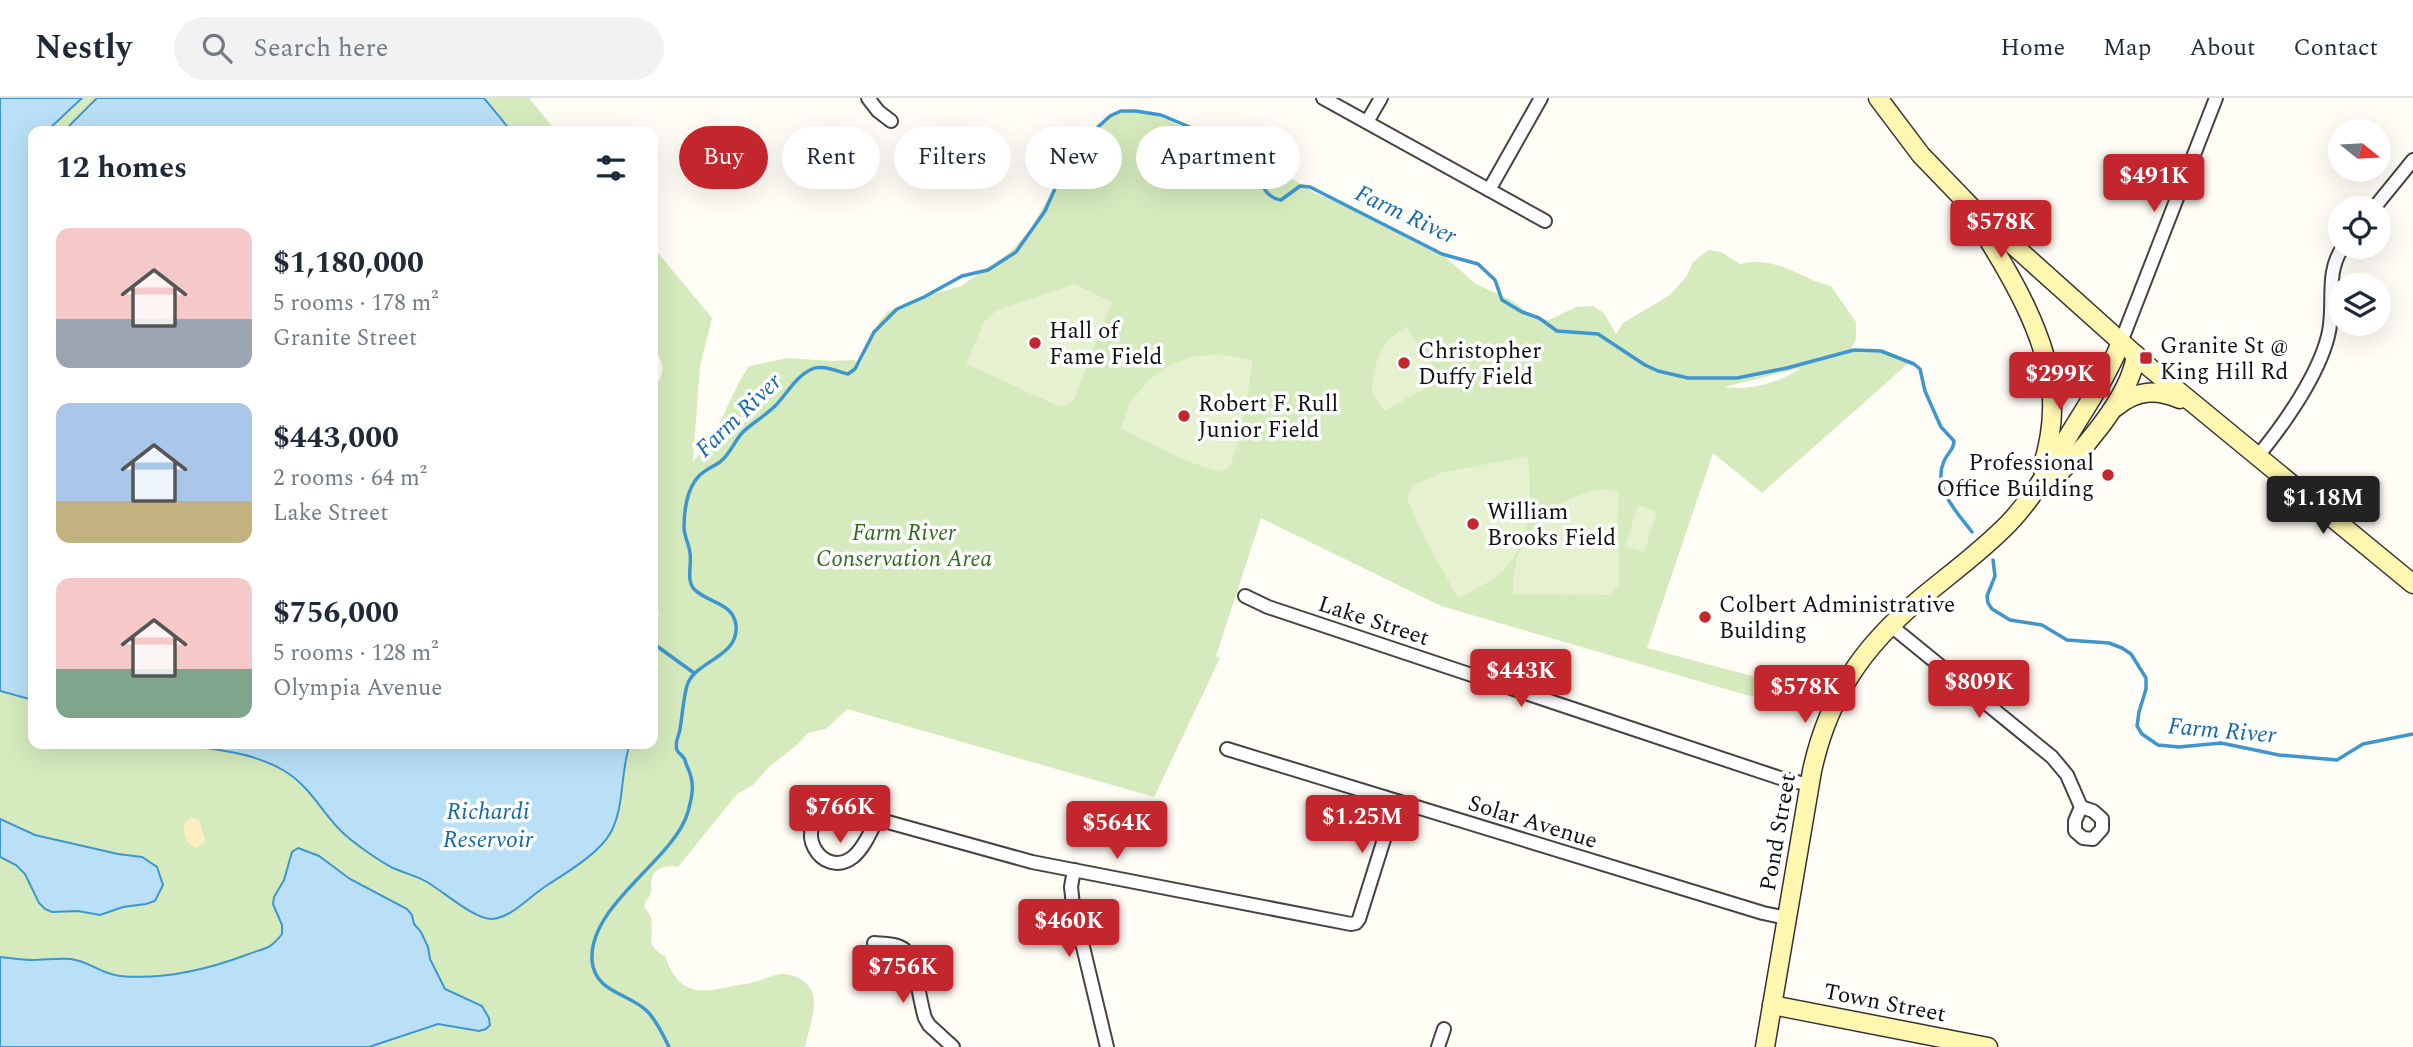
<!DOCTYPE html>
<meta charset="utf-8">
<style>
:root{--surface:#fff;--page:#f2f2f3;--text:#1f2937;--muted:#747a83;--line:#e0e1e3;--accent:#c4262e}
body{margin:0;font-family:Spectral,serif;background:var(--page);color:var(--text);height:100vh;display:flex;flex-direction:column;font-size:26px;white-space:nowrap}
*{box-sizing:border-box;margin:0}
p{font-size:23px;color:var(--muted)}
.icon{flex:none;width:38px;height:38px;fill:none;stroke:currentColor;stroke-width:2;stroke-linecap:round;stroke-linejoin:round}
.map{position:relative;flex:1;overflow:hidden}
.drawer{position:absolute;left:28px;top:28px;width:630px;height:623px;display:flex;flex-direction:column;background:var(--surface);border-radius:14px;box-shadow:0 7px 28px #0002}
.drawer>*{flex:none}
.banner{position:absolute;left:679px;top:28px;width:665px;height:63px;display:flex;gap:14px}
.needle{width:46px;rotate:108deg}
.fabs{position:absolute;left:2328px;top:21px;display:grid;gap:14px}
.fabs a{display:grid;place-items:center;width:63px;height:63px;border-radius:50%;background:var(--surface);box-shadow:0 7px 28px #0002;font-size:35px}
.price{position:absolute;translate:-50% -60px;padding:0 16px;border-radius:7px;background:var(--accent);color:#fff;font-size:23px;line-height:46px;filter:drop-shadow(0 2px 4px #0008)}
.price::after{content:'';position:absolute;left:50%;top:42px;width:21px;height:16px;margin-left:-10px;background:inherit;clip-path:polygon(0 0,100% 0,50% 100%)}
.price.on{background:#222;color:#fff}
ul{padding:0;list-style:none}
li{display:flex;align-items:center;gap:21px;height:175px;padding:0 28px}
li span{display:grid;place-items:center;flex:none;width:196px;height:140px;border-radius:14px;color:#555}
li>.icon{margin-inline-start:auto}
span .icon{width:84px;height:84px;fill:#fffc;stroke-width:1}
li b{font-size:30px}
h2{display:flex;justify-content:space-between;align-items:center;height:84px;padding:0 28px;font-size:30px}
.tag{padding:0 24px;border-radius:32px;background:var(--surface);box-shadow:0 7px 28px #0002;font-size:24px;line-height:63px}
.tag.on{background:var(--accent);color:#fff}
header{display:flex;align-items:center;gap:42px;box-sizing:border-box;height:98px;padding:0 35px;background:var(--surface);border-bottom:2px solid var(--line)}
header strong{font-size:33px}
nav{display:flex;gap:38px;margin-inline-start:auto;font-size:24px}
.search{width:490px;height:63px;background:var(--page);display:flex;align-items:center;gap:18px;box-sizing:border-box;padding:0 24px;border-radius:38px;color:var(--muted);font-size:26px}
.map>svg:first-child{display:block}
.green{fill:#d5ebbd;fill-rule:evenodd}
.sand{fill:#fbeec1}
.pitch{fill:#e6f2cf}
.water{fill:#b9e0f7;stroke:#3f96cf;stroke-width:2}
.lines{fill:none;stroke-linecap:round;stroke-linejoin:round}
.stream{stroke:#3f96cf;stroke-width:3.5}
.street-casing{stroke:#444;stroke-width:16}
.secondary-casing{stroke:#333;stroke-width:21}
.street{stroke:#fff;stroke-width:12}
.secondary{stroke:#fff6b0;stroke-width:18}
.poi-dot{fill:#c4262e;stroke:#fff;stroke-width:2.5}
.labels{text-anchor:middle;stroke-width:7;stroke-linejoin:round;paint-order:stroke}
.poi-label{font-size:23px;fill:#111;stroke:#fff;text-anchor:start}
.park-label{font-size:23px;font-style:italic;fill:#2f6b1f;stroke:#fff}
.street-label{font-size:23px;fill:#111;stroke:#fff}
.water-label{font-size:24px;font-style:italic;fill:#1768a6;stroke:#fff}
</style>
<header>
<strong>Nestly</strong>
<div class="search"><svg class="icon" aria-label="search" viewBox="0 0 24 24"><circle cx="10" cy="10" r="6"/><path d="M15 15l6 6"/></svg>Search here</div>
<nav><a>Home</a><a>Map</a><a>About</a><a>Contact</a></nav>
</header>
<div class="map">
<svg width="2413" height="949" viewBox="0 0 2413 949">
<rect width="100%" height="100%" fill="#fffdf5"/>
<g class="green">
<polygon points="82,0 97,0 64,33 47,33"/>
<polygon points="484,0 529,0 556,33 511,33"/>
<path d="M 1135,12 L 1156,17 L 1261,62 L 1315,95 L 1367,117 L 1407,140 L 1435,150 L 1476,186 L 1511,202 L 1535,219 L 1549,222 L 1576,209 L 1593,208 L 1604,215 L 1616,236 L 1623,225 L 1670,197 L 1686,179 L 1693,164 L 1708,152 L 1721,154 L 1740,166 C 1778,157 1797,180 1831,188 L 1856,224 L 1856,241 L 1851,251 L 1894,256 L 1911,263 L 1762,395 L 1713,355 L 1647,550 L 1819,596 L 1815,605 L 1756,586 L 1753,599 L 1441,508 L 1261,420 L 1216,558 L 1220,560 L 1154,699 L 847,611 L 826,631 L 808,635 L 798,646 L 769,669 L 753,687 L 737,696 L 678,769 C 666,767 654,769 651,783 C 651,786 652,790 651,794 C 649,801 645,802 644,809 C 646,811 651,818 651,820 C 655,837 643,847 665,858 C 680,900 701,895 738,887 C 743,886 749,886 754,884 C 772,879 780,871 799,880 C 805,883 811,890 813,896 C 817,912 808,934 805,949 L 0,949 L 0,593 L 33,602 L 33,646 L 180,646 L 248,658 L 264,664 L 282,671 L 301,684 L 324,711 L 333,724 L 392,769 L 419,779 L 478,816 L 509,815 L 531,798 L 567,775 L 601,746 L 610,735 L 618,712 L 623,667 L 630,646 L 653,646 L 653,550 L 659,515 L 653,496 L 653,290 C 666,278 665,262 653,250 L 653,149 L 712,220 L 700,268 L 693,363 C 720,338 728,298 749,268 L 788,260 L 831,263 L 854,262 L 860,267 L 879,224 L 887,214 L 910,203 L 961,188 L 1009,155 L 1030,132 L 1062,76 L 1095,28 L 1112,16 ZM 1802,270 C 1780,284 1750,293 1724,289 Z"/>
</g>
<path class="sand" d="M 191,719 L 199,722 L 205,741 L 203,746 L 195,750 C 186,746 182,733 185,724 Z"/>
<g class="pitch">
<polygon points="1074,186 1112,204 1073,304 1061,309 966,266 984,224 997,212"/>
<polygon points="1406,228 1438,275 1433,286 1384,313 1372,294 1373,275 1380,255 1390,240"/>
<polygon points="1220,256 1253,263 1241,334 1230,369 1219,374 1182,361 1121,331 1129,305 1149,282 1170,267 1191,259"/>
<path d="M 1528,358 C 1532,402 1533,455 1491,482 C 1481,489 1469,494 1458,500 L 1420,431 L 1407,400 L 1412,388 L 1441,375 Z"/>
<path d="M 1601,391 L 1618,393 L 1619,487 L 1610,497 L 1513,496 C 1510,442 1549,400 1601,391 Z"/>
<polygon points="1638,407 1657,414 1644,454 1625,448"/>
</g>
<g class="water">
<path d="M 0,0 L 82,0 L 47,33 L 33,33 C 33,49 30,63 31,79 L 33,81 L 33,602 L 0,593 Z"/>
<polygon points="97,0 484,0 511,33 64,33"/>
<path d="M 180,646 L 630,646 C 620,674 625,707 611,734 C 600,755 566,775 546,788 C 530,798 511,820 492,821 C 474,821 444,794 427,784 C 417,778 404,775 393,770 C 379,763 352,744 341,733 C 320,712 310,688 283,672 C 252,654 215,652 180,646 Z"/>
<polygon points="0,721 35,737 118,756 142,759 157,769 163,787 155,803 146,806 123,809 100,817 78,813 52,814 45,811 39,805 25,776 16,767 0,759"/>
<path d="M 298,750 L 319,758 L 350,781 L 407,811 L 412,817 L 414,826 L 421,834 L 428,849 L 430,861 L 445,891 L 482,908 L 489,920 L 490,927 L 486,931 L 479,933 L 438,926 L 369,949 L 0,949 L 0,859 C 11,860 21,862 32,862 C 45,862 57,860 70,861 C 87,862 101,876 120,878 C 163,882 206,872 246,857 C 263,850 269,853 282,836 L 282,827 L 273,806 L 274,799 L 284,782 L 292,754 Z"/>
</g>
<g class="lines">
<g class="stream">
<polyline points="1993,462 1995,478 1987,498 1988,505 1992,511 2010,522 2042,527 2067,542 2109,545 2122,550 2131,556 2146,580 2146,591 2139,614 2137,628 2142,636 2158,647 2179,649 2221,645 2279,657 2337,662 2363,646 2413,636"/>
<polyline points="654,546 694,575"/>
<path d="M 669,949 C 663,937 657,923 647,913 C 628,895 594,894 592,862 C 589,806 674,762 688,714 C 693,695 695,685 687,668 C 685,665 686,661 683,659 C 681,656 678,655 677,652 C 674,644 679,639 680,631 C 682,621 684,593 688,585 C 698,562 739,559 736,527 C 733,504 707,505 694,491 C 686,482 692,466 690,455 C 689,446 684,438 684,429 C 684,413 687,391 698,379 C 704,372 713,369 720,364 C 730,356 734,344 742,335 C 752,325 765,318 775,308 C 787,296 796,278 812,271 C 822,266 838,274 848,276 L 855,271 L 874,234 L 897,211 L 924,199 L 962,178 L 988,172 L 1016,154 L 1045,113 L 1062,75 L 1086,40 L 1110,18 L 1121,13 L 1136,13 L 1161,17 L 1197,32 L 1246,58 C 1260,71 1259,99 1281,102 L 1300,88 L 1310,89 L 1442,156 L 1478,166 L 1495,182 L 1502,202 L 1522,214 L 1539,220 L 1557,233 L 1598,236 L 1645,267 L 1658,273 L 1688,280 L 1737,280 L 1787,270 L 1854,252 L 1881,253 L 1914,266 L 1920,271 L 1925,293 L 1936,318 L 1941,329 L 1954,343 C 1954,352 1948,354 1944,363 C 1932,390 1957,414 1972,434"/>
</g>
<defs>
<g id="street">
<polyline points="868,0 878,13 891,23"/>
<polyline points="1323,0 1545,123"/>
<polyline points="1367,24 1381,0"/>
<polyline points="1489,92 1541,0"/>
<polyline points="2374,110 2413,62"/>
<polyline points="2121,244 2216,0"/>
<path d="M 2257,359 C 2283,328 2318,278 2328,238 C 2336,208 2324,176 2343,149"/>
<polyline points="1245,498 1268,509 1780,680 1810,687"/>
<polyline points="1890,527 2052,659 2067,677 2081,709"/>
<polyline points="1227,651 1763,815 1787,820"/>
<polygon points="2081,709 2093,713 2102,721 2102,731 2093,741 2083,740 2075,733 2075,723"/>
<path d="M 832,711 L 847,712 L 877,721 C 871,733 864,750 853,759 C 822,783 788,727 832,711 Z"/>
<polyline points="877,721 1032,764 1351,826 1356,825 1359,821 1396,703"/>
<polyline points="1074,772 1071,789 1073,807 1107,949"/>
<path d="M 874,845 C 884,846 899,845 907,854 C 915,863 920,905 925,920 L 929,927 L 953,949"/>
<polyline points="1438,949 1444,931"/>
</g>
<g id="secondary">
<polyline points="1878,0 1921,57 1974,112 2149,269 2413,486"/>
<path d="M 1976,122 C 2008,172 2050,241 2052,301 C 2053,324 2049,348 2042,370"/>
<path d="M 2116,309 C 2136,292 2156,291 2180,301"/>
<path d="M 2044,389 C 2077,360 2130,301 2136,257"/>
<polyline points="1772,907 1988,949"/>
<path d="M 1765,949 L 1812,673 C 1828,599 1863,548 1920,501 C 1950,476 1982,453 2009,425 C 2034,399 2051,367 2069,337 C 2087,307 2108,277 2121,244"/>
</g>
</defs>
<use href="#street" class="street-casing"/>
<use href="#secondary" class="secondary-casing"/>
<use href="#street" class="street"/>
<use href="#secondary" class="secondary"/>
</g>
<g class="poi-dot">
<circle cx="1035" cy="245" r="7"/>
<rect x="2139" y="253" width="14" height="14" rx="3.5"/>
<circle cx="1404" cy="265" r="7"/>
<circle cx="1184" cy="318" r="7"/>
<circle cx="2108" cy="377" r="7"/>
<circle cx="1473" cy="426" r="7"/>
<circle cx="1705" cy="519" r="7"/>
</g>
<g class="labels">
<g class="poi-label">
<text x="1049" y="240">Hall of<tspan x="1049" dy="26">Fame Field</tspan></text>
<text x="2160" y="255">Granite St @<tspan x="2160" dy="26">King Hill Rd</tspan></text>
<text x="1418" y="260">Christopher<tspan x="1418" dy="26">Duffy Field</tspan></text>
<text x="1198" y="313">Robert F. Rull<tspan x="1198" dy="26">Junior Field</tspan></text>
<text x="2094" y="372" text-anchor="end">Professional<tspan x="2094" dy="26">Office Building</tspan></text>
<text x="1487" y="421">William<tspan x="1487" dy="26">Brooks Field</tspan></text>
<text x="1719" y="514">Colbert Administrative<tspan x="1719" dy="26">Building</tspan></text>
</g>
<g class="park-label">
<text x="904" y="442">Farm River<tspan x="904" dy="26">Conservation Area</tspan></text>
</g>
<g class="street-label">
<text transform="translate(1374 522) rotate(18)" y="8">Lake Street</text>
<text transform="translate(1533 723) rotate(17)" y="8">Solar Avenue</text>
<text transform="translate(1777 734) rotate(-80)" y="8">Pond Street</text>
<text transform="translate(1885 904) rotate(11)" y="8">Town Street</text>
</g>
<g class="water-label">
<text transform="translate(1406 116) rotate(25)" y="8">Farm River</text>
<text transform="translate(738 317) rotate(-44)" y="8">Farm River</text>
<text transform="translate(2222 632) rotate(5)" y="8">Farm River</text>
<text x="488" y="721">Richardi<tspan x="488" dy="28">Reservoir</tspan></text>
</g>
</g>
</svg>
<div class="fabs">
<a><svg class="needle" viewBox="-14 -14 28 28"><path d="M0-13l5 13h-10z" fill="#e53935"/><path d="M0 13l5-13h-10z" fill="#747a83"/></svg></a>
<a><svg class="icon" aria-label="locate" viewBox="0 0 24 24"><circle cx="12" cy="12" r="6"/><path d="M12 2v4M12 18v4M2 12h4M18 12h4"/></svg></a>
<a><svg class="icon" aria-label="layers" viewBox="0 0 24 24"><path d="M12 4l9 5-9 5-9-5zM3 14l9 5 9-5"/></svg></a>
</div>
<b class="price" style="left:2154px;top:116px">$491K</b>
<b class="price" style="left:2001px;top:162px">$578K</b>
<b class="price" style="left:2060px;top:314px">$299K</b>
<b class="price on" style="left:2323px;top:438px">$1.18M</b>
<b class="price" style="left:1521px;top:611px">$443K</b>
<b class="price" style="left:1979px;top:622px">$809K</b>
<b class="price" style="left:1805px;top:627px">$578K</b>
<b class="price" style="left:840px;top:747px">$766K</b>
<b class="price" style="left:1362px;top:757px">$1.25M</b>
<b class="price" style="left:1117px;top:763px">$564K</b>
<b class="price" style="left:1069px;top:861px">$460K</b>
<b class="price" style="left:903px;top:907px">$756K</b>
<div class="banner">
<a class="tag on">Buy</a>
<a class="tag">Rent</a>
<a class="tag">Filters</a>
<a class="tag">New</a>
<a class="tag">Apartment</a>
</div>
<section class="drawer">
<h2>12 homes<svg class="icon" aria-label="filters" viewBox="0 0 24 24"><path d="M4 7h16M4 17h16"/><circle cx="9" cy="7" r="2"/><circle cx="15" cy="17" r="2"/></svg></h2>
<ul>
<li><span style="background:linear-gradient(#f6c9c9 65%,#9aa5b1 0)"><svg class="icon" aria-label="home" viewBox="0 0 24 24"><path d="M3 11l9-7 9 7M6 9v11h12V9"/></svg></span><div><b>$1,180,000</b><p>5 rooms · 178 m²</p><p>Granite Street</p></div></li>
<li><span style="background:linear-gradient(#a9c7e8 70%,#c2b280 0)"><svg class="icon" aria-label="home" viewBox="0 0 24 24"><path d="M3 11l9-7 9 7M6 9v11h12V9"/></svg></span><div><b>$443,000</b><p>2 rooms · 64 m²</p><p>Lake Street</p></div></li>
<li><span style="background:linear-gradient(#f6c9c9 65%,#7fa58c 0)"><svg class="icon" aria-label="home" viewBox="0 0 24 24"><path d="M3 11l9-7 9 7M6 9v11h12V9"/></svg></span><div><b>$756,000</b><p>5 rooms · 128 m²</p><p>Olympia Avenue</p></div></li>
</ul>
</section>
</div>
